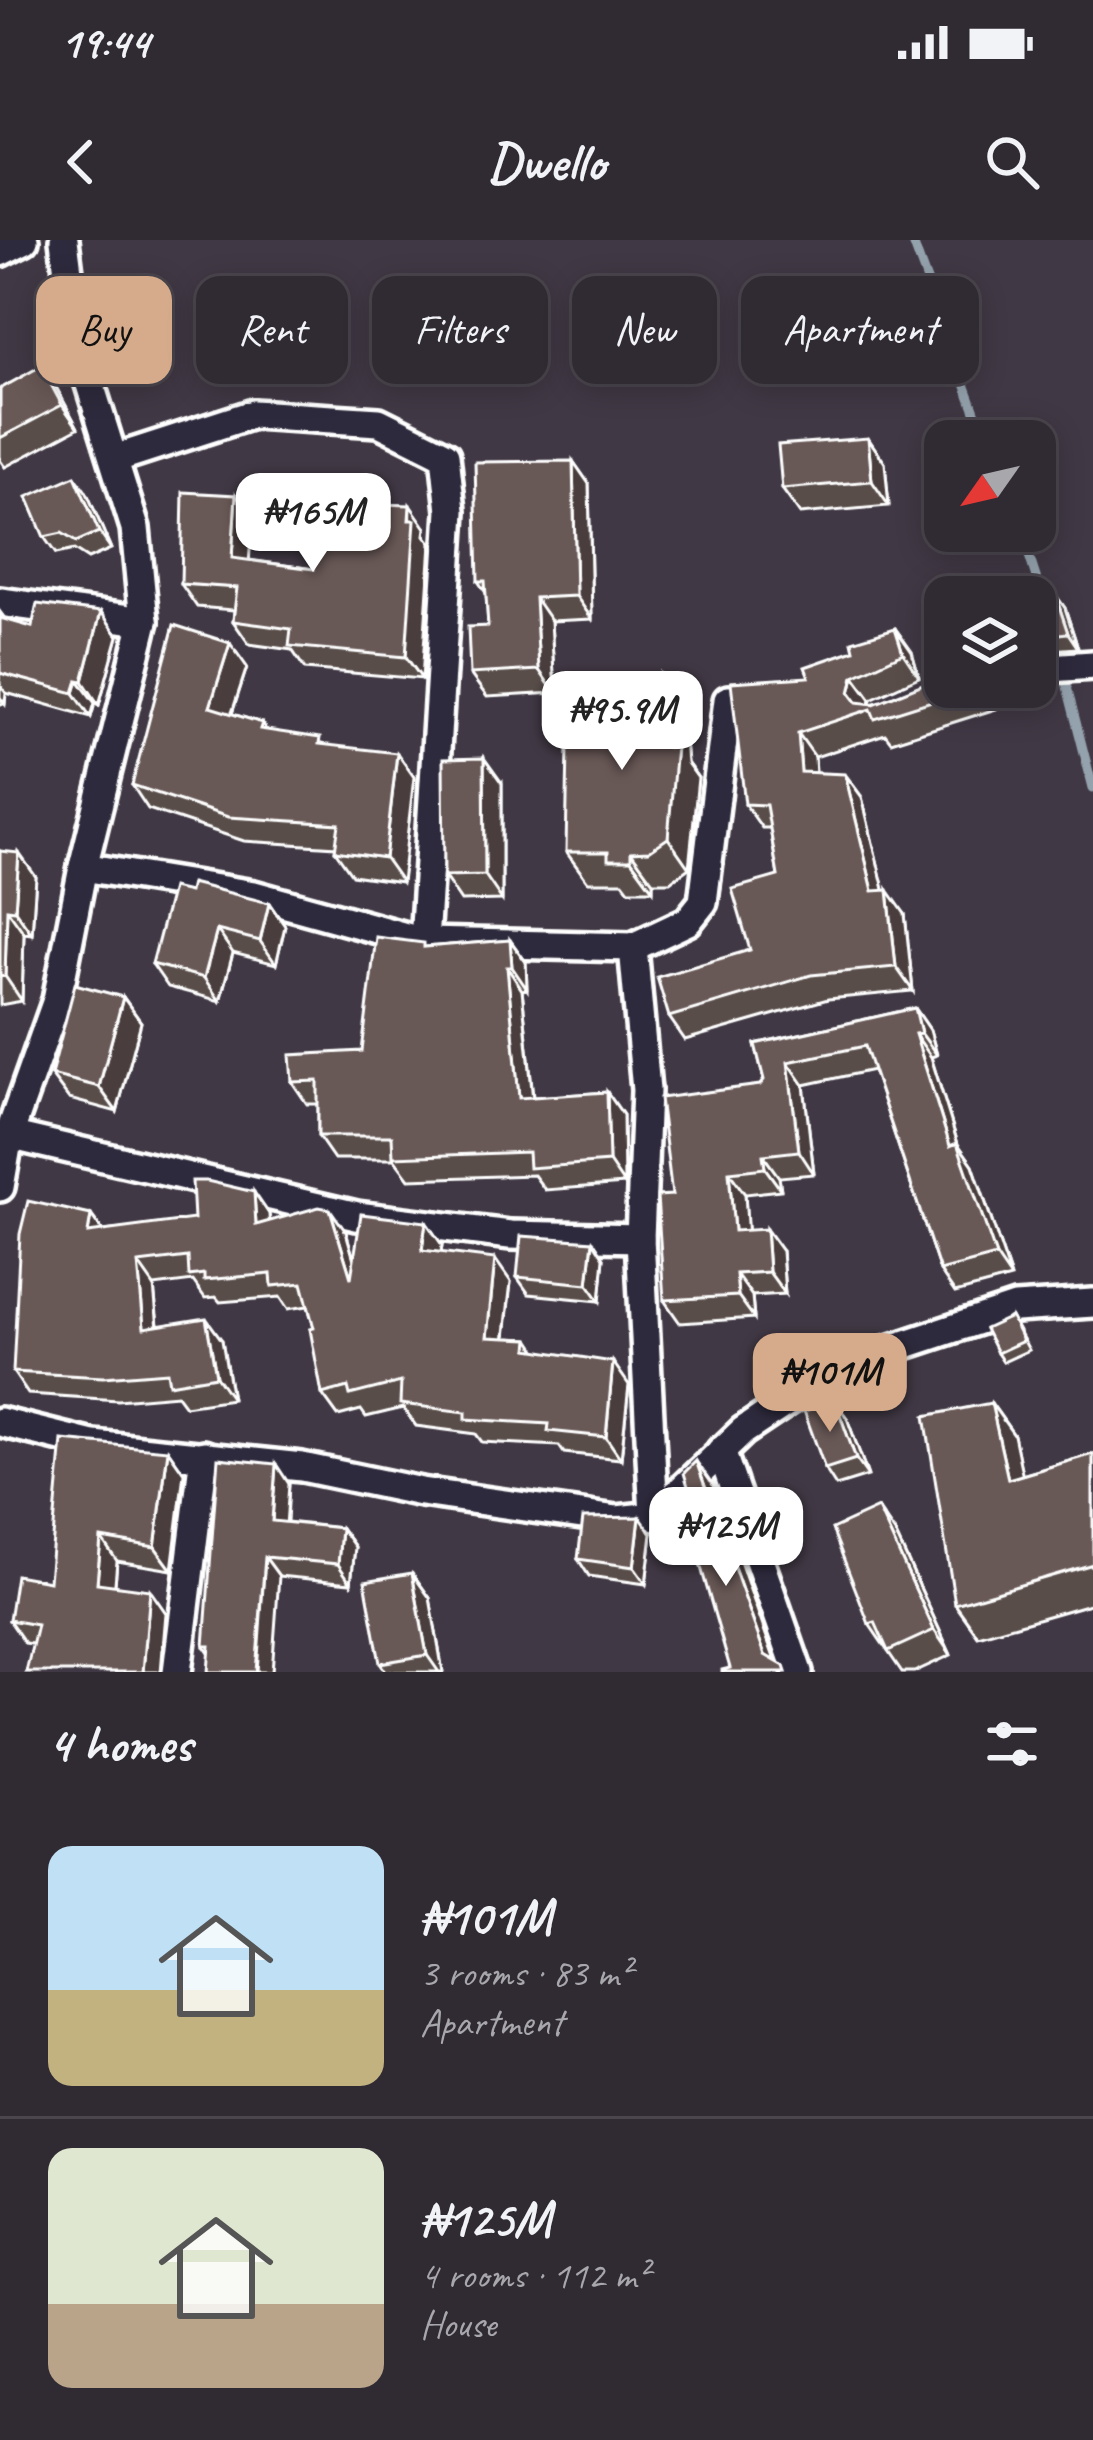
<!DOCTYPE html>
<meta charset="utf-8">
<style>
:root{--surface:#302a33;--page:#38323b;--text:#f1f3f6;--muted:#a8a7ac;--line:#4b464e;--accent:#d6ab8b}
body{margin:0;font-family:Caveat,sans-serif;background:var(--page);color:var(--text);height:100vh;display:flex;flex-direction:column;font-size:45px;white-space:nowrap}
*{box-sizing:border-box;margin:0}
p{font-size:39px;color:var(--muted)}
.icon{flex:none;width:66px;height:66px;fill:none;stroke:currentColor;stroke-width:2;stroke-linecap:round;stroke-linejoin:round}
.map{position:relative;height:1432px;overflow:hidden}
.sheet{display:flex;flex-direction:column;background:var(--surface);flex:1}
.sheet>*{flex:none}
.banner{position:absolute;left:36px;top:36px;width:1023px;height:108px;display:flex;gap:24px}
.needle{width:78px;rotate:236deg}
.buttons{position:absolute;left:924px;top:180px;display:grid;gap:24px}
.buttons a{display:grid;place-items:center;width:132px;height:132px;border-radius:24px;background:var(--surface);box-shadow:0 6px 30px #0003,0 0 0 3px var(--line);font-size:60px}
.price{position:absolute;translate:-50% -102px;padding:0 27px;border-radius:24px;background:#fff;color:#222;font-size:39px;line-height:78px;filter:drop-shadow(0 3px 6px #0008)}
.price::after{content:'';position:absolute;left:50%;top:72px;width:36px;height:27px;margin-left:-18px;background:inherit;clip-path:polygon(0 0,100% 0,50% 100%)}
.price.current{background:var(--accent);color:#111}
ul{padding:0;list-style:none}
li{display:flex;align-items:center;gap:36px;height:300px;padding:0 48px}
li+li{border-top:3px solid var(--line)}
li span{display:grid;place-items:center;flex:none;width:336px;height:240px;border-radius:24px;color:#555}
li>.icon{margin-inline-start:auto}
span .icon{width:144px;height:144px;fill:#fffc;stroke-width:1}
li b{font-size:51px}
h2{display:flex;justify-content:space-between;align-items:center;height:144px;padding:0 48px;font-size:51px}
.pill{padding:0 42px;border-radius:24px;background:var(--surface);box-shadow:0 6px 30px #0003,0 0 0 3px var(--line);font-size:42px;line-height:108px}
.pill.current{background:var(--accent);color:#111}
.status{display:flex;justify-content:space-between;align-items:center;height:84px;padding:0 60px;background:var(--surface);direction:ltr}
.status svg{height:33px;fill:currentColor}
header{display:flex;justify-content:space-between;align-items:center;height:156px;padding:0 48px;background:var(--surface);font-size:54px;font-weight:700}
.map>svg:first-child{display:block}
.lines{fill:none;stroke-linecap:round;stroke-linejoin:round}
.stream{stroke:#94a2ad;stroke-width:9}
.street-casing{stroke:#fff;stroke-width:36}
.street{stroke:#2f2a3d;stroke-width:27}
.wall{fill:#594d4a;stroke:#fff;stroke-width:3}
.shaded-wall{fill:#493e3c;stroke:#fff;stroke-width:3}
.building{fill:#685956;stroke:#fff;stroke-width:3}
</style>
<div class="status"><b>19:44</b><svg viewBox="0 0 49 12"><path d="M0 12V9h3v3zM5 12V6h3v6zM10 12V3h3v9zM15 12V0h3v12zM26 1h20v11H26zM47 4h2v5h-2z"/></svg></div>
<header><svg class="icon" aria-label="back" viewBox="0 0 24 24"><path d="M15 5l-7 7 7 7"/></svg>Dwello<svg class="icon" aria-label="search" viewBox="0 0 24 24"><circle cx="10" cy="10" r="6"/><path d="M15 15l6 6"/></svg></header>
<div class="map">
<svg width="1093" height="1432" viewBox="0 0 1093 1432">
<rect width="100%" height="100%" fill="#403844"/>
<filter id="ink" filterUnits="userSpaceOnUse"><feTurbulence type="fractalNoise" baseFrequency=".00833" numOctaves="2"/><feDisplacementMap in="SourceGraphic" scale="24" xChannelSelector="R" yChannelSelector="G"/><feConvolveMatrix kernelMatrix="1 2 1 2 8 2 1 2 1" color-interpolation-filters="sRGB"/></filter>
<g filter="url(#ink)">
<g class="lines">
<g class="stream">
<polyline points="912,0 986,201"/>
<polyline points="1021,291 1046,368"/>
<polyline points="1063,431 1093,548"/>
</g>
<defs>
<g id="street">
<polyline points="0,12 24,0"/>
<polyline points="114,219 253,174 379,182 445,215 451,271 424,702"/>
<polyline points="0,362 144,381"/>
<polyline points="1035,429 1093,425"/>
<polyline points="83,627 254,655 424,702 633,707 688,681 703,662 728,460"/>
<polyline points="633,707 646,850 640,998 654,1276"/>
<polyline points="9,895 357,976 510,995 640,998"/>
<polyline points="0,947 9,895 57,760 83,627 144,381 135,288 77,103 64,0"/>
<polyline points="0,1182 93,1205 302,1227 421,1252 617,1280 654,1276 743,1191 840,1126 1015,1068 1093,1063"/>
<polyline points="721,1211 798,1432"/>
<polyline points="177,1432 204,1215"/>
</g>
</defs>
<use href="#street" class="street-casing"/>
<use href="#street" class="street"/>
</g>
<g class="wall">
<polygon points="0,149 57,149 78,188 5,227 0,220"/>
<polygon points="868,198 885,223 889,266 800,274 782,249"/>
<polygon points="573,221 589,244 592,379 551,381 555,453 487,457 470,434 488,386 486,353 478,341"/>
<polygon points="87,253 111,309 88,319 74,310 56,314 44,297"/>
<polygon points="252,278 249,320 314,329 426,288 425,295 431,303 422,439 305,429 292,410 249,404 233,381 234,370 197,367 181,344"/>
<polygon points="1055,354 1065,368 1078,408 1050,410 1047,405 1035,409 1035,359"/>
<polygon points="0,372 6,380 32,387 101,372 118,396 99,465 95,463 91,477 6,453 5,464 0,464"/>
<polygon points="895,388 912,412 919,437 871,459 870,464 945,447 990,447 996,469 891,502 885,494 815,517 816,533 862,557 884,650 905,674 913,751 828,759 685,800 669,777 750,710 778,636 770,588 762,588 745,564 809,437 854,410"/>
<polygon points="247,427 232,474 262,483 266,490 325,505 414,537 402,642 352,635 335,611 336,607 244,601 148,569 132,545"/>
<polygon points="661,435 682,466 687,523 698,538 689,628 670,642 653,642 653,650 629,650 623,642 588,642 566,612"/>
<polygon points="502,543 502,660 461,661 444,636"/>
<polygon points="0,611 36,637 32,694 24,693 22,761 0,765"/>
<polygon points="189,652 269,663 285,686 276,724 233,713 220,761 168,747 152,724"/>
<polygon points="510,700 526,722 527,749 522,750 533,857 607,852 623,875 624,944 545,950 534,935 409,939 394,919 334,919 318,896 318,864 307,864 292,842 362,811 427,707"/>
<polygon points="123,757 141,782 117,872 69,859 51,835"/>
<polygon points="915,768 930,790 937,815 931,817 958,904 973,925 1011,1038 955,1053 940,1031 873,830 804,845 814,934 779,937 781,950 745,954 747,990 782,1011 785,1054 752,1056 754,1078 680,1083 664,1060 672,955 764,840 755,804"/>
<polygon points="269,974 270,981 346,992 354,1019 426,982 442,1005 441,1013 511,1042 505,1098 529,1099 537,1111 629,1145 621,1219 564,1213 559,1206 482,1202 476,1194 416,1186 403,1168 366,1177 361,1170 338,1176 322,1154 314,1088 308,1066 288,1069 280,1057 220,1062 216,1057 205,1058 193,1041 154,1046 158,1085 222,1100 232,1159 185,1166 177,1155 118,1160 28,1154 13,1132 91,975 103,991"/>
<polygon points="593,1001 604,1018 600,1061 529,1054 517,1037"/>
<polygon points="1011,1077 1029,1110 1003,1122 997,1113"/>
<polygon points="835,1161 847,1178 868,1236 836,1246 825,1229"/>
<polygon points="991,1163 1014,1195 1022,1235 1093,1214 1093,1363 978,1396 955,1364"/>
<polygon points="168,1210 184,1233 172,1330 117,1321 115,1345 166,1373 32,1404 25,1403 9,1380 49,1341"/>
<polygon points="289,1244 287,1282 341,1288 355,1307 351,1343 279,1336 209,1413 204,1406"/>
<polygon points="895,1293 951,1415 914,1432 902,1432 869,1384"/>
<polygon points="652,1294 646,1344 589,1336 578,1319"/>
<polygon points="412,1333 430,1358 443,1432 386,1432 380,1423"/>
</g>
<g class="shaded-wall">
<polygon points="41,126 57,149 78,188 62,165"/>
<polygon points="868,198 885,223 889,266 872,241"/>
<polygon points="573,221 589,244 592,379 576,356"/>
<polygon points="75,236 87,253 111,309 99,292"/>
<polygon points="236,255 252,278 248,341 232,318"/>
<polygon points="410,265 426,288 425,295 431,303 422,439 406,417"/>
<polygon points="1055,354 1065,368 1078,408 1068,393"/>
<polygon points="535,358 551,381 555,453 539,430"/>
<polygon points="101,372 118,396 99,465 83,441"/>
<polygon points="895,388 912,412 919,437 903,413"/>
<polygon points="230,403 247,427 226,491 210,467"/>
<polygon points="661,435 682,466 687,523 698,538 689,628 668,598 667,507"/>
<polygon points="854,436 871,459 868,470 864,472 850,453"/>
<polygon points="78,440 95,463 91,477 74,453"/>
<polygon points="0,445 6,453 5,464 0,457"/>
<polygon points="981,447 990,447 996,469"/>
<polygon points="798,493 815,517 817,556 801,532"/>
<polygon points="397,513 414,537 402,642 385,618"/>
<polygon points="484,518 502,543 502,660 485,635"/>
<polygon points="845,534 862,557 890,675 873,651"/>
<polygon points="631,612 653,642 653,650 631,620"/>
<polygon points="19,613 36,637 32,694 15,670"/>
<polygon points="888,650 905,674 913,751 896,727"/>
<polygon points="269,663 285,686 276,724 260,701"/>
<polygon points="7,669 24,693 22,761 5,736"/>
<polygon points="217,690 233,713 220,761 204,738"/>
<polygon points="510,700 526,722 527,749 512,727"/>
<polygon points="507,727 522,750 535,880 519,858"/>
<polygon points="123,757 141,782 117,872 99,847"/>
<polygon points="915,768 930,790 937,815 921,793"/>
<polygon points="915,794 931,817 958,904 973,925 1011,1038 996,1016 950,906"/>
<polygon points="788,822 804,845 814,934 799,911"/>
<polygon points="607,852 623,875 624,944 609,922"/>
<polygon points="763,915 779,937 781,950 765,928"/>
<polygon points="729,932 745,954 749,1013 734,991"/>
<polygon points="254,952 269,974 271,1007 256,985"/>
<polygon points="330,969 346,992 366,1061 351,1038"/>
<polygon points="91,975 107,997 88,993"/>
<polygon points="426,982 442,1005 438,1033 422,1010"/>
<polygon points="766,989 782,1011 785,1054 769,1032"/>
<polygon points="593,1001 604,1018 600,1061 588,1044"/>
<polygon points="495,1019 511,1042 502,1119 487,1097"/>
<polygon points="138,1023 154,1046 160,1110 144,1088"/>
<polygon points="736,1034 752,1056 754,1078 738,1056"/>
<polygon points="206,1078 222,1100 232,1159 216,1136"/>
<polygon points="613,1122 629,1145 621,1219 606,1197"/>
<polygon points="835,1161 847,1178 868,1236 856,1219"/>
<polygon points="991,1163 1014,1195 1030,1271 1008,1239"/>
<polygon points="168,1210 184,1233 172,1330 155,1307"/>
<polygon points="696,1221 713,1245 779,1432 765,1415"/>
<polygon points="276,1224 289,1244 285,1300 272,1281"/>
<polygon points="878,1268 895,1293 951,1415 934,1390"/>
<polygon points="640,1277 652,1294 646,1344 634,1327"/>
<polygon points="341,1288 355,1307 351,1343 338,1324"/>
<polygon points="101,1298 117,1321 113,1366 97,1343"/>
<polygon points="265,1317 279,1336 272,1432 257,1432"/>
<polygon points="412,1333 430,1358 443,1432 439,1432 427,1415"/>
<polygon points="150,1350 166,1373 161,1432 143,1432"/>
</g>
<g class="building">
<polygon points="41,126 62,165 0,198 0,149"/>
<polygon points="868,198 872,241 782,249 778,205"/>
<polygon points="573,221 576,356 535,358 539,430 470,434 468,387 488,386 485,341 478,341 475,222"/>
<polygon points="75,236 99,292 76,302 62,293 44,297 27,257"/>
<polygon points="183,252 236,255 232,318 314,329 316,262 410,265 409,280 415,280 406,417 289,406 291,389 233,381 237,348 181,344"/>
<polygon points="1055,354 1068,393 1041,396 1039,391 1035,392 1035,359"/>
<polygon points="37,364 101,372 83,441 78,440 74,453 0,433 0,378 32,387"/>
<polygon points="174,385 230,403 210,467 262,483 260,489 320,498 319,504 397,513 385,618 335,611 339,584 228,577 132,545"/>
<polygon points="895,388 903,413 854,436 850,453 857,462 874,464 945,435 945,447 976,447 875,479 871,469 798,493 801,532 845,534 873,651 888,650 896,727 811,735 669,777 657,737 750,710 732,649 778,636 766,565 745,564 731,442 809,437 805,427 854,410 852,401"/>
<polygon points="661,435 667,507 676,507 668,598 649,611 631,612 631,620 608,620 608,612 566,612 568,506 595,507 590,448 597,447 596,441"/>
<polygon points="484,518 485,635 444,636 443,519"/>
<polygon points="0,611 19,613 15,670 7,669 5,736 0,737"/>
<polygon points="191,643 269,663 260,701 217,690 204,738 152,724 172,648 189,652"/>
<polygon points="376,697 424,703 424,707 510,700 512,727 507,727 519,858 607,852 609,922 529,928 528,912 393,917 392,896 318,896 318,841 292,842 290,815 362,811"/>
<polygon points="75,744 123,757 99,847 51,835"/>
<polygon points="915,768 921,793 915,794 950,906 957,903 996,1016 940,1031 865,806 788,822 799,911 763,915 765,928 729,932 734,991 766,989 769,1032 736,1034 738,1056 664,1060 657,956 672,955 660,858 760,845 764,840 755,804"/>
<polygon points="192,941 207,941 254,952 256,985 319,967 330,969 351,1038 361,974 426,982 422,1010 495,1019 487,1097 529,1099 528,1109 613,1122 606,1197 548,1191 549,1184 466,1179 466,1172 400,1164 401,1142 350,1155 348,1147 322,1154 310,1089 314,1088 302,1043 272,1046 271,1034 204,1040 204,1034 189,1036 188,1017 138,1023 144,1088 206,1078 216,1136 169,1144 167,1132 103,1137 13,1132 20,994 28,961 91,975 88,993 194,979"/>
<polygon points="521,996 593,1001 588,1044 517,1037"/>
<polygon points="1011,1077 1023,1101 997,1113 985,1089"/>
<polygon points="835,1161 856,1219 825,1229 804,1171"/>
<polygon points="991,1163 1008,1239 1093,1214 1093,1324 955,1364 925,1176"/>
<polygon points="62,1200 168,1210 155,1307 101,1298 97,1343 150,1350 143,1432 26,1432 37,1385 9,1380 16,1335 49,1341"/>
<polygon points="218,1218 276,1224 272,1281 341,1288 338,1324 265,1317 256,1432 259,1432 208,1432 210,1406 204,1406"/>
<polygon points="696,1221 765,1415 784,1426 786,1432 722,1432 722,1430 730,1428 696,1310 706,1307 684,1233"/>
<polygon points="878,1268 934,1390 888,1411 875,1382 869,1384 832,1289"/>
<polygon points="640,1277 634,1327 578,1319 583,1278"/>
<polygon points="412,1333 427,1415 380,1423 365,1341"/>
</g>
</g>
</svg>
<div class="buttons">
<a><svg class="needle" viewBox="-14 -14 28 28"><path d="M0-13l5 13h-10z" fill="#e53935"/><path d="M0 13l5-13h-10z" fill="#a8a7ac"/></svg></a>
<a><svg class="icon" aria-label="layers" viewBox="0 0 24 24"><path d="M12 4l9 5-9 5-9-5zM3 14l9 5 9-5"/></svg></a>
</div>
<b class="price" style="left:313px;top:335px">₦165M</b>
<b class="price" style="left:622px;top:533px">₦95.9M</b>
<b class="price current" style="left:830px;top:1195px">₦101M</b>
<b class="price" style="left:726px;top:1349px">₦125M</b>
<div class="banner">
<a class="pill current">Buy</a>
<a class="pill">Rent</a>
<a class="pill">Filters</a>
<a class="pill">New</a>
<a class="pill">Apartment</a>
</div>
</div>
<section class="sheet">
<h2>4 homes<svg class="icon" aria-label="filters" viewBox="0 0 24 24"><path d="M4 7h16M4 17h16"/><circle cx="9" cy="7" r="2"/><circle cx="15" cy="17" r="2"/></svg></h2>
<ul>
<li><span style="background:linear-gradient(#bfe0f5 60%,#c2b280 0)"><svg class="icon" aria-label="home" viewBox="0 0 24 24"><path d="M3 11l9-7 9 7M6 9v11h12V9"/></svg></span><div><b>₦101M</b><p>3 rooms · 83 m²</p><p>Apartment</p></div></li>
<li><span style="background:linear-gradient(#dfe7d0 65%,#b9a48a 0)"><svg class="icon" aria-label="home" viewBox="0 0 24 24"><path d="M3 11l9-7 9 7M6 9v11h12V9"/></svg></span><div><b>₦125M</b><p>4 rooms · 112 m²</p><p>House</p></div></li>
</ul>
</section>
